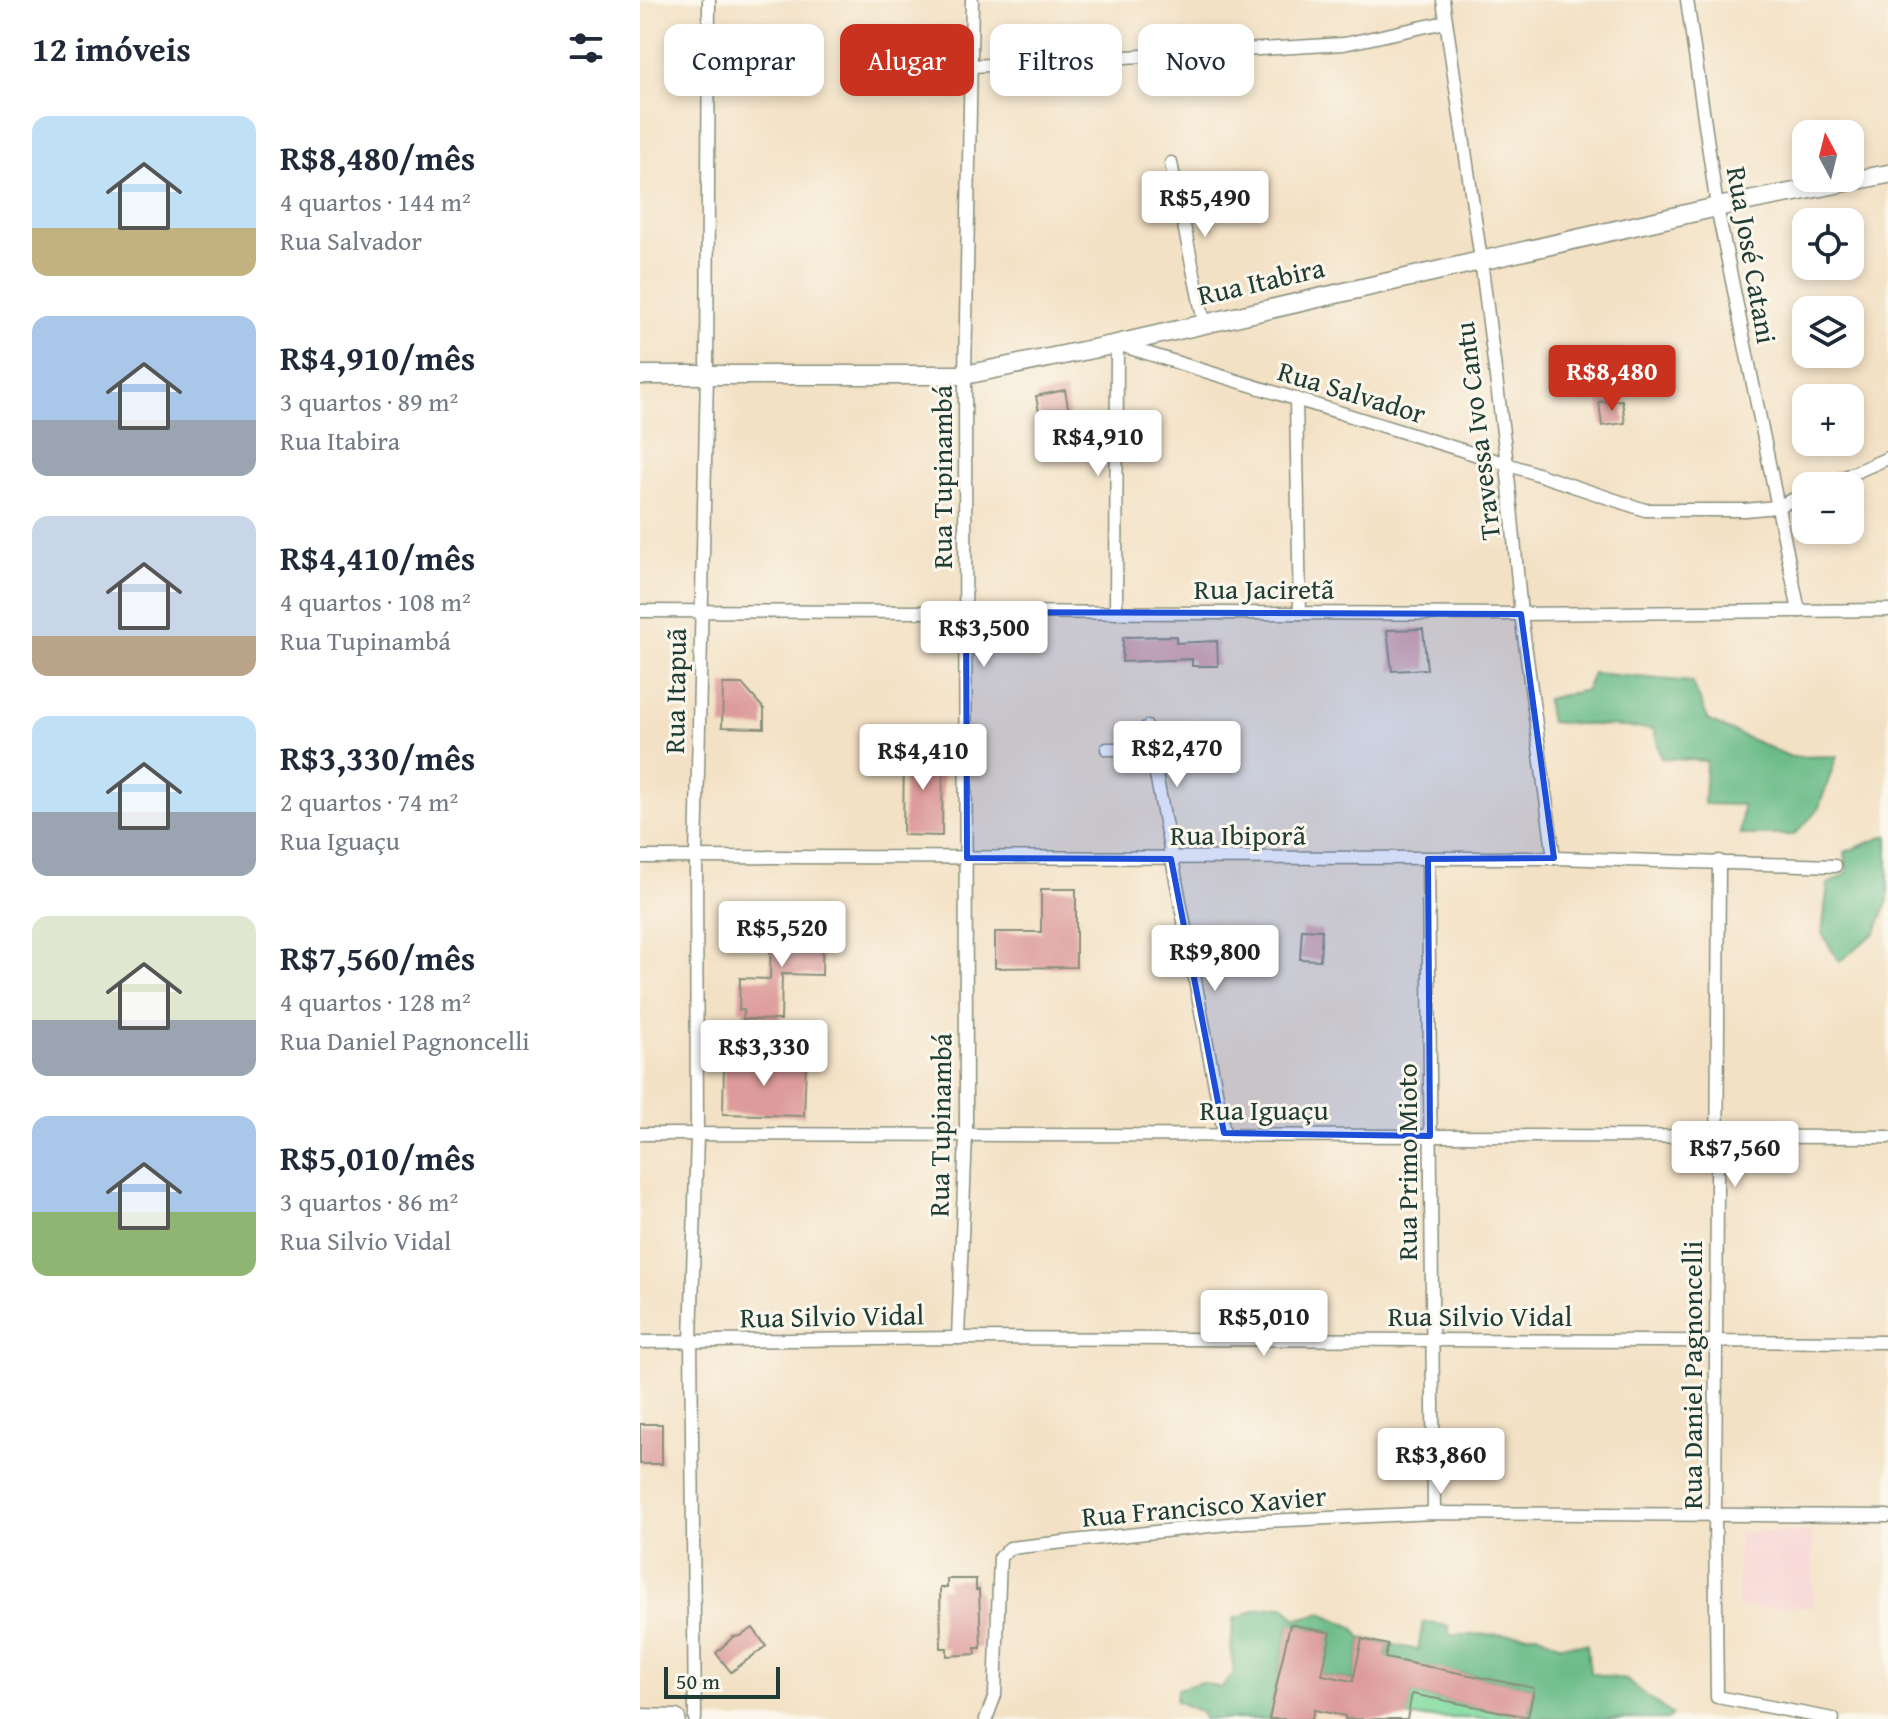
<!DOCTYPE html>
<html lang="pt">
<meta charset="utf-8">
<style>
:root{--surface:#fff;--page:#f6f6f7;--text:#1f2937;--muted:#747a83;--accent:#c8321e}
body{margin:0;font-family:"Gentium Book Plus",serif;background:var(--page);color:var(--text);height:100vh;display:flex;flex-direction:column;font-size:30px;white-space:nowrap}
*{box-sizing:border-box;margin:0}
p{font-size:26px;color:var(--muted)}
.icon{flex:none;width:44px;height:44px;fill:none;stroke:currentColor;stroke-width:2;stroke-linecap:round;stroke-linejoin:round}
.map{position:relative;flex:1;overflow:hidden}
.details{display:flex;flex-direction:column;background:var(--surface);width:640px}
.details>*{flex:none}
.guide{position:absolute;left:24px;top:24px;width:760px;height:72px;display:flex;gap:16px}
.needle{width:52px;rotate:353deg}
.controls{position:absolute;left:1152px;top:120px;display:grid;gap:16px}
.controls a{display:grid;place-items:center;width:72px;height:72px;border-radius:16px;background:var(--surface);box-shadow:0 4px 12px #0003;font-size:40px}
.scale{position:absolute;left:24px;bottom:20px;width:116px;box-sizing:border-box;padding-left:8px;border:4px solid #1f3d34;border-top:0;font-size:22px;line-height:28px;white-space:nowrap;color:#1f3d34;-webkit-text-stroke:6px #fbf7ec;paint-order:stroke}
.price{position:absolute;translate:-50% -68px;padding:0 18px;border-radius:8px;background:#fff;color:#222;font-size:26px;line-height:52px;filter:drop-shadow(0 2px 4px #0008)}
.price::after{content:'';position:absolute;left:50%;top:48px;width:24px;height:18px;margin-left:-12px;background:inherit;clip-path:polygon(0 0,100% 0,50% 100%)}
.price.current{background:var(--accent);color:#fff}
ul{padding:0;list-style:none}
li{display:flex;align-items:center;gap:24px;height:200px;padding:0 32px}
li span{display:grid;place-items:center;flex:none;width:224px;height:160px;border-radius:16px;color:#555}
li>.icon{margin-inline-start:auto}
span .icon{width:96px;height:96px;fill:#fffc;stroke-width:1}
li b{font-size:34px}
h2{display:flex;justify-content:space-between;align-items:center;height:96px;padding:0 32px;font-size:34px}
.pill{padding:0 28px;border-radius:16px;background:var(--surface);box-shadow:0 4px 12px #0003;font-size:28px;line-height:72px}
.pill.current{background:var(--accent);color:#fff}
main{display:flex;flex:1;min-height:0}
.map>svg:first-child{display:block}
.built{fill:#f7cfd0}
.green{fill:#83dca2;stroke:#518c6b;stroke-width:2}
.forest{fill:#6abc88;stroke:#447c5e;stroke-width:2}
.building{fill:#dd9c9b}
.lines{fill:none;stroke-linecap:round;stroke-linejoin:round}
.street-casing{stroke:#898f7c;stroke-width:15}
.secondary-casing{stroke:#898f7c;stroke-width:21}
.street{stroke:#fff;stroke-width:12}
.secondary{stroke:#fff;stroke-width:18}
.marked{fill:#1d4ed8;fill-opacity:0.2;stroke:#1d4ed8;stroke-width:6;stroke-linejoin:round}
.labels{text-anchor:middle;stroke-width:6;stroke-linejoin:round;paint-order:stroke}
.street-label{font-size:28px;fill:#1f3d34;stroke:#fbf7ec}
</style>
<main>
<section class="details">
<h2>12 imóveis<svg class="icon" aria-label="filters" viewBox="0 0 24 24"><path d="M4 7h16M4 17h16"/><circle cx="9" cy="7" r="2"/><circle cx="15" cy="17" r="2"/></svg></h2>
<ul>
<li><span style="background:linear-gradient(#bfe0f5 70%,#c2b280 0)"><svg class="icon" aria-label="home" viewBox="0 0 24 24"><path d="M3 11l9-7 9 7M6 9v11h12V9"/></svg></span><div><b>R$8,480/mês</b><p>4 quartos · 144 m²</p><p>Rua Salvador</p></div></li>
<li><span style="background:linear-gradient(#a9c7e8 65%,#9aa5b1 0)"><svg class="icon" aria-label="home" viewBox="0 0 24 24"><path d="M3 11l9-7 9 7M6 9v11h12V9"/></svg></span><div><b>R$4,910/mês</b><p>3 quartos · 89 m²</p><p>Rua Itabira</p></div></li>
<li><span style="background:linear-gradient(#c9d6e8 75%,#b9a48a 0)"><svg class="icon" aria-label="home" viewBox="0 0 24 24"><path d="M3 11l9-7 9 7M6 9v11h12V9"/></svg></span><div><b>R$4,410/mês</b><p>4 quartos · 108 m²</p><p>Rua Tupinambá</p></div></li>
<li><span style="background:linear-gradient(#bfe0f5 60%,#9aa5b1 0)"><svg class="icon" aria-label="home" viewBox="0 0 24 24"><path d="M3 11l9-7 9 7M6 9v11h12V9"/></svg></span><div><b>R$3,330/mês</b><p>2 quartos · 74 m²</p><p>Rua Iguaçu</p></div></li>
<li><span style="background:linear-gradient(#dfe7d0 65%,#9aa5b1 0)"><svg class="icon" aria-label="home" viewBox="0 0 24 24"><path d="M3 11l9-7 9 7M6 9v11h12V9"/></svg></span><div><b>R$7,560/mês</b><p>4 quartos · 128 m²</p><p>Rua Daniel Pagnoncelli</p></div></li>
<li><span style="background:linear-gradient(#a9c7e8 60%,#8fb573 0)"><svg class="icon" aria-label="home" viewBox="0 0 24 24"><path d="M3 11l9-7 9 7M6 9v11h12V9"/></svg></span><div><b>R$5,010/mês</b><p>3 quartos · 86 m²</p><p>Rua Silvio Vidal</p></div></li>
</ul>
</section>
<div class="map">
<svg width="1248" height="1719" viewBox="0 0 1248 1719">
<rect width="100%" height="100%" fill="#fbf7ec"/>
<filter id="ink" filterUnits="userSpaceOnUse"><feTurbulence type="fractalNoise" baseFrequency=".0125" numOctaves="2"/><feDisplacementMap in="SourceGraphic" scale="16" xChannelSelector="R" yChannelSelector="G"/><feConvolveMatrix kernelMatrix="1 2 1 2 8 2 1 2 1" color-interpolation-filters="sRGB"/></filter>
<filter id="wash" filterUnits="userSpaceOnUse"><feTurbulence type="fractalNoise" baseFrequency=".006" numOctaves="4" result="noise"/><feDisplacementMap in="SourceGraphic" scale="32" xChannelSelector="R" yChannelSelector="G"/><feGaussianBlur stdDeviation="1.8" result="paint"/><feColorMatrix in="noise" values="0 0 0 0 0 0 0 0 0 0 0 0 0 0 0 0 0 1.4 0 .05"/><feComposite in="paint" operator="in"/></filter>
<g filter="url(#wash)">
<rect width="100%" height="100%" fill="#f3e1c5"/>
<polygon class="built" points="1098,1532 1173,1532 1173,1607 1098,1608"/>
<polygon class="green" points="772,1694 888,1717 888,1719 767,1717"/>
<g class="forest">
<polygon points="953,673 1052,682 1069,721 1151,757 1197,756 1178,810 1154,835 1100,835 1103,805 1064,804 1066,761 1021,758 1014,729 910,722 906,699 946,690"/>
<polygon points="1248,835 1248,900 1236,932 1199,962 1182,933 1188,884 1207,873 1205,852"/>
<polygon points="644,1606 657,1619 682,1613 713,1627 721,1638 778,1650 783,1622 809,1626 809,1635 898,1634 920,1645 947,1644 950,1673 986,1680 1032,1715 1028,1719 888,1719 894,1688 759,1661 737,1696 748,1645 722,1639 713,1681 682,1675 690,1633 650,1624 629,1719 563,1719 561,1712 536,1701 537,1689 562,1682 581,1688 594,1674 591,1648 594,1619 618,1609"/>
</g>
<g id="blocks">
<g class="building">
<polygon points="425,390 431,423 402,428 396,396"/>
<polygon points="982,400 985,423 962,426 959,402"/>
<polygon points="783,629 787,669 752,671 747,630"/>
<polygon points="536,636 536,643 577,641 578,666 552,666 552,659 482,662 483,637"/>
<polygon points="83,684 102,684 124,709 124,728 82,727"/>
<polygon points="264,749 303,749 302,836 263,835"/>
<polygon points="401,889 436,889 436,967 355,968 355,932 401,932"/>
<polygon points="131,925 183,926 182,975 142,974 141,1020 103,1019 104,1010 99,1010 100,978 130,979"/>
<polygon points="662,929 682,930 680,960 660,959"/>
<polygon points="84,1061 166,1063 164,1116 83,1114"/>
<rect x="0" y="1424" width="22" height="40"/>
<polygon points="307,1579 336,1579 336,1590 339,1590 341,1648 335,1648 336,1654 307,1656 307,1648 301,1648 300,1588 307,1588"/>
<polygon points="650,1624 691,1633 682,1675 713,1681 722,1639 748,1645 745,1658 894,1688 888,1717 772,1694 767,1719 705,1719 705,1716 674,1710 672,1719 629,1719"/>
<polygon points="113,1628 126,1646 91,1672 76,1653 93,1637 100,1636"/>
</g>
</g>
</g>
<g filter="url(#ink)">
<use href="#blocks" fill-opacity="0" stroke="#898f7c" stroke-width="2"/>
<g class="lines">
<defs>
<g id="street">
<polyline points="803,0 841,260 867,464 881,614 914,858"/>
<polyline points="1047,0 1077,207 1159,611"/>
<polyline points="333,66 704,44 806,22"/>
<polyline points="531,163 564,322"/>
<polyline points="656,399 660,613"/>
<polyline points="1184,486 1248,458"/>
<polyline points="0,611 881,614 1248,610"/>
<polyline points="476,613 477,344 867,464 1005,510 1105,510 1136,507 1166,494"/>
<polyline points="507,727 584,1133"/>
<polyline points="467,749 511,749"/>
<polyline points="0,857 914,858 1195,866"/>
<polyline points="788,859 794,1513"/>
<polyline points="1079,861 1075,1516 1077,1697 1193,1719"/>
<polyline points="0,1134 1248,1137"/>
<polyline points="318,1338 326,1135 325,375 332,0"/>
<polyline points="0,1342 318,1338 1248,1342"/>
<polyline points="55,1719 51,1341 57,1135 56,857 67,375 69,0"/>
<polyline points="346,1719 355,1695 360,1557 370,1548 606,1522 794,1513 1248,1516"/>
</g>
<g id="secondary">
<polyline points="0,375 325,375 477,344 1077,207 1248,174"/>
<polyline points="0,1718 36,1719"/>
</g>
</defs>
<use href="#street" class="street-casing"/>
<use href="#secondary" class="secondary-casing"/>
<use href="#street" class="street"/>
<use href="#secondary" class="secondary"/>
</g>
</g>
<path class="marked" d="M 326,612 L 881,614 L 914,858 L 788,859 L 790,1136 L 584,1133 L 531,859 L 327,858 Z"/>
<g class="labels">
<g class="street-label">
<text transform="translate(1112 255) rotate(80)" y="10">Rua José Catani</text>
<text transform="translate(621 281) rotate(-13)" y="10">Rua Itabira</text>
<text transform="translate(712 392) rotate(17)" y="10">Rua Salvador</text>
<text transform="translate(837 431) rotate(-97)" y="10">Travessa Ivo Cantu</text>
<text transform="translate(302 477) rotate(-90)" y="10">Rua Tupinambá</text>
<text x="624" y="599">Rua Jaciretã</text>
<text transform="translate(35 691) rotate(-89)" y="10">Rua Itapuã</text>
<text x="598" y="845">Rua Ibiporã</text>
<text x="624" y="1120">Rua Iguaçu</text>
<text transform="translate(300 1125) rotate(-89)" y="10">Rua Tupinambá</text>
<text transform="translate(767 1162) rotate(-90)" y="10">Rua Primo Mioto</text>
<text transform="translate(192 1316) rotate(-1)" y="10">Rua Silvio Vidal</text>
<text x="840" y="1326">Rua Silvio Vidal</text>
<text transform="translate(1052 1375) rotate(-90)" y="10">Rua Daniel Pagnoncelli</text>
<text transform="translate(564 1506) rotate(-5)" y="10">Rua Francisco Xavier</text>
</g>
</g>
</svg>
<div class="controls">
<a><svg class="needle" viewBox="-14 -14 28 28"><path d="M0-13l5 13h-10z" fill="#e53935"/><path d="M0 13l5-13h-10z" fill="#747a83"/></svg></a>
<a><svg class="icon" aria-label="locate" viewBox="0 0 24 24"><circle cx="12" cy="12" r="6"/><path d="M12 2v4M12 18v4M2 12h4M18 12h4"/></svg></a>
<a><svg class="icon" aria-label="layers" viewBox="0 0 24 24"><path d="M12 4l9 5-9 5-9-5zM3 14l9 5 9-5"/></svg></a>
<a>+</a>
<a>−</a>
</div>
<div class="scale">50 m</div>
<b class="price" style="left:565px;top:239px">R$5,490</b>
<b class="price current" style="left:972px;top:413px">R$8,480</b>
<b class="price" style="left:458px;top:478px">R$4,910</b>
<b class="price" style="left:344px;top:669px">R$3,500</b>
<b class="price" style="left:537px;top:789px">R$2,470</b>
<b class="price" style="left:283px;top:792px">R$4,410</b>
<b class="price" style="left:142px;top:969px">R$5,520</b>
<b class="price" style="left:575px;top:993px">R$9,800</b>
<b class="price" style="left:124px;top:1088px">R$3,330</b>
<b class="price" style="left:1095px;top:1189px">R$7,560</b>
<b class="price" style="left:624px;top:1358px">R$5,010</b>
<b class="price" style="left:801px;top:1496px">R$3,860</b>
<div class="guide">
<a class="pill">Comprar</a>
<a class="pill current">Alugar</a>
<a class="pill">Filtros</a>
<a class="pill">Novo</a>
</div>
</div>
</main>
